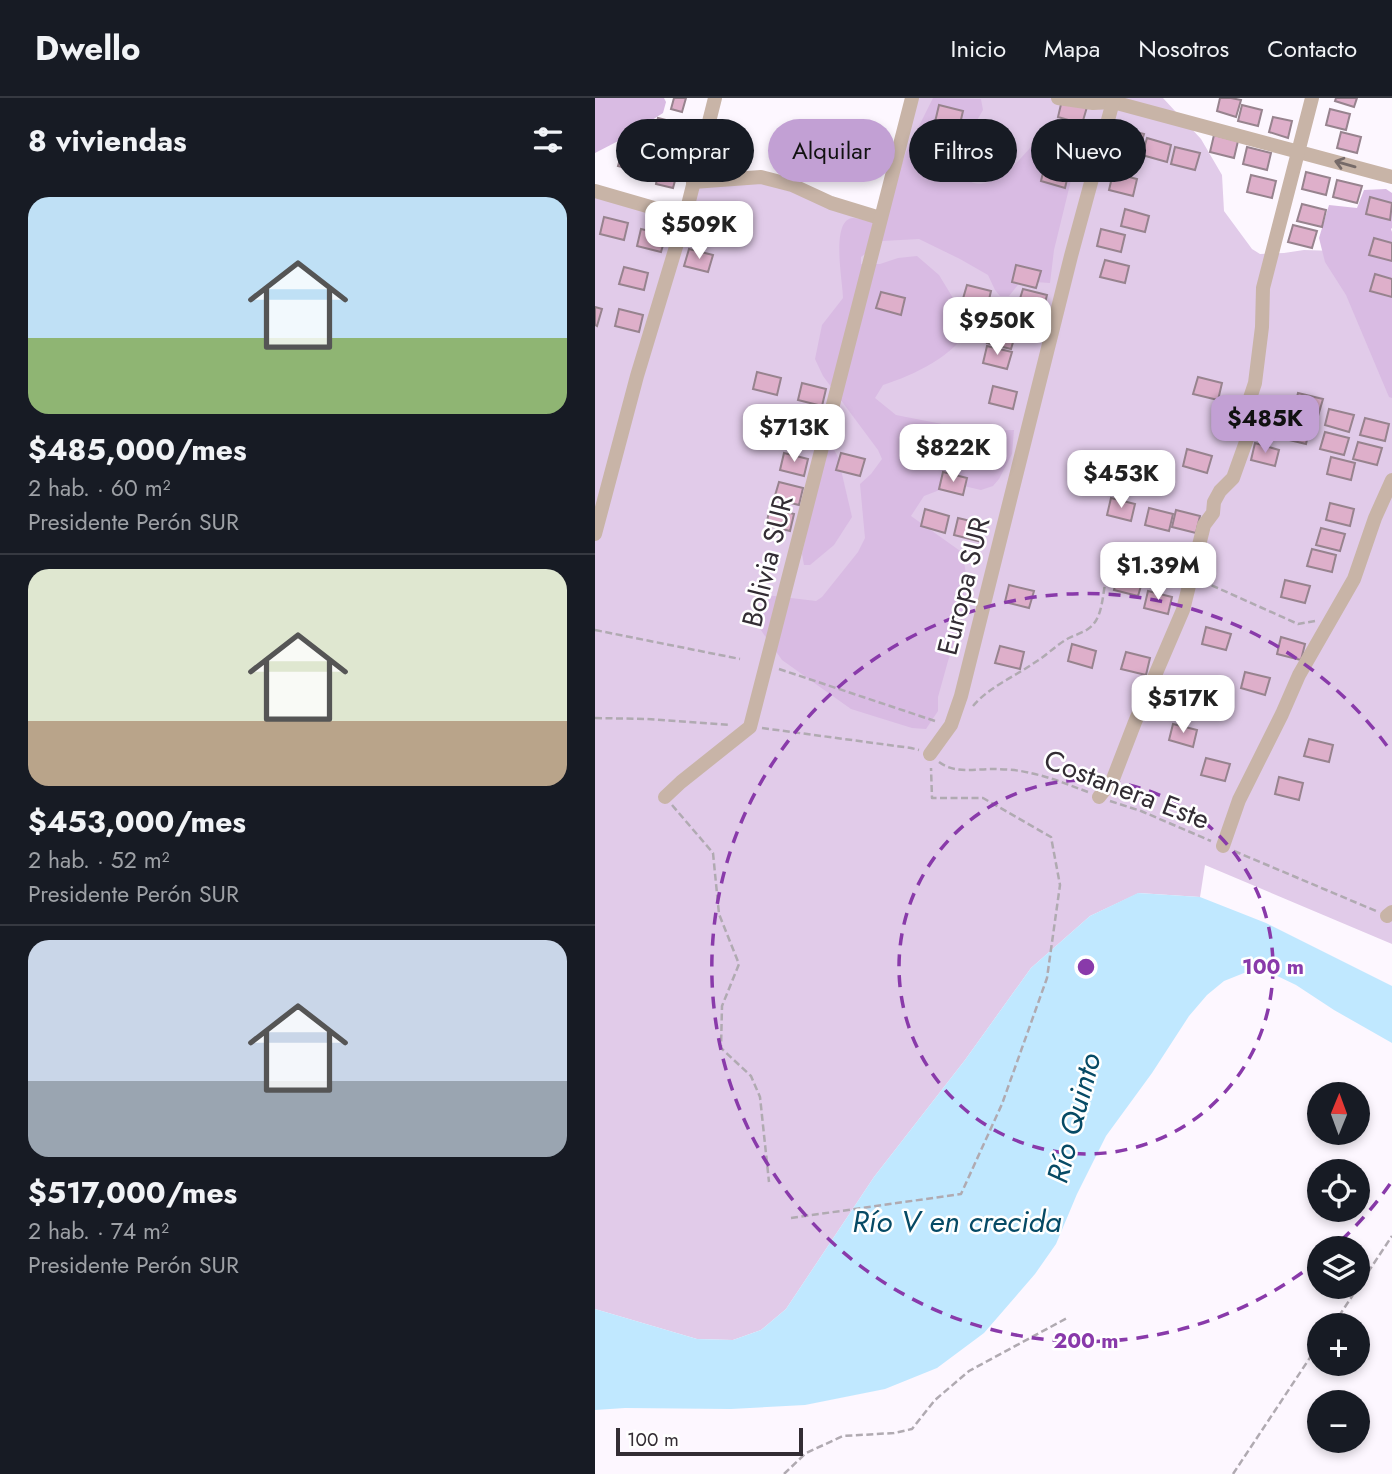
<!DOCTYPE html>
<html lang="es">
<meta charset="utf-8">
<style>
:root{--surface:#171b24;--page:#20242c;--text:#f1f3f6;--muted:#9ea1a6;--line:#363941;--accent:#c2a0d4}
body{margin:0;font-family:Jost,sans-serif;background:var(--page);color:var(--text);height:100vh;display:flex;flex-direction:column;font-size:26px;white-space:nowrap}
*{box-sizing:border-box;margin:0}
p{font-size:23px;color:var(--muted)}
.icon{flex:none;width:38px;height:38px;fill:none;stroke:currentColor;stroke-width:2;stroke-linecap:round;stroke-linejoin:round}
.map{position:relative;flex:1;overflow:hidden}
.drawer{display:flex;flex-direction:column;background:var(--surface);width:595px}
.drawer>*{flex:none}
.hud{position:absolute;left:21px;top:21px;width:665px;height:63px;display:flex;gap:14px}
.needle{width:46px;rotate:1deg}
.buttons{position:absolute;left:712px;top:984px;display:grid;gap:14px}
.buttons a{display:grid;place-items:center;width:63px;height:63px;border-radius:50%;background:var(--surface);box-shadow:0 4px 10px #0003;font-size:35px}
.scale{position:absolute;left:21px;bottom:18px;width:187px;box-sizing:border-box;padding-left:7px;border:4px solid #332d34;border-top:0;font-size:19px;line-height:24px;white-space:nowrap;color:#332d34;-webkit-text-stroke:5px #fff;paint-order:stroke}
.price{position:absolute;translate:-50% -60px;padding:0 16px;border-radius:14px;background:#fff;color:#222;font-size:23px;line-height:46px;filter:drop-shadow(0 2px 4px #0008)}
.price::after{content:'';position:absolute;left:50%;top:42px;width:21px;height:16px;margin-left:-10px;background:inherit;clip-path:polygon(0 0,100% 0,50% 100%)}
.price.current{background:var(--accent);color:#111}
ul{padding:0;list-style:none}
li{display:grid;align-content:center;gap:14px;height:371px;padding:0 28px}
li+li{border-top:2px solid var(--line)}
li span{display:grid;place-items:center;height:217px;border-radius:21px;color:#555}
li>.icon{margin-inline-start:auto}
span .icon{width:126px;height:126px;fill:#fffc;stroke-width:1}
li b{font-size:30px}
h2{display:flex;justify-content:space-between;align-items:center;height:84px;padding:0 28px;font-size:30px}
.chip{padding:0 24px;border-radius:32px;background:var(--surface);box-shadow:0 4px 10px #0003;font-size:24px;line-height:63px}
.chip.current{background:var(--accent);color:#111}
header{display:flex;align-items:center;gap:42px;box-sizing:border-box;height:98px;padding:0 35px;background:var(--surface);border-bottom:2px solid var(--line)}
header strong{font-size:33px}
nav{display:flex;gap:38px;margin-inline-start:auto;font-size:24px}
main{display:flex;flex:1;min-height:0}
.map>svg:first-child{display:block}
.green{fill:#e1cbe9}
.forest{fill:#d9bbe3}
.water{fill:#c0e8ff}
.building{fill:#deafca;stroke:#97838e;stroke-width:2}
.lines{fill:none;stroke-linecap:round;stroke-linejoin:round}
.path{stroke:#b0aab1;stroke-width:2.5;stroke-dasharray:7 3.5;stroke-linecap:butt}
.street{stroke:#c8b4a7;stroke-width:14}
.oneway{stroke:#766a68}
.ring{fill:none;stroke:#893aaa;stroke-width:3.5;stroke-dasharray:12 9}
.labels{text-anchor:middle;stroke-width:5;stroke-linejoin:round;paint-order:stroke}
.street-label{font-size:28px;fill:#332d34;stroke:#fff}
.water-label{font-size:30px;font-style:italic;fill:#064a65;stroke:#fff}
.centre{fill:#893aaa;stroke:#fff;stroke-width:3.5}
.ring-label{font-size:21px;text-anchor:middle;font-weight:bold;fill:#893aaa;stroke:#fff;stroke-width:5;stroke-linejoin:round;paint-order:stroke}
</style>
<header>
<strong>Dwello</strong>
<nav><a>Inicio</a><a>Mapa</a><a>Nosotros</a><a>Contacto</a></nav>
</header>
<main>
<section class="drawer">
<h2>8 viviendas<svg class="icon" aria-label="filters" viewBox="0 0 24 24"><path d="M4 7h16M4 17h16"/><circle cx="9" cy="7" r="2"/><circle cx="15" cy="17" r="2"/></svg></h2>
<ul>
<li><span style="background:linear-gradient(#bfe0f5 65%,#8fb573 0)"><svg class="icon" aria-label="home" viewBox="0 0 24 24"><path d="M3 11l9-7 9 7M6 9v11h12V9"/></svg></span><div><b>$485,000/mes</b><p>2 hab. · 60 m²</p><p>Presidente Perón SUR</p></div></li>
<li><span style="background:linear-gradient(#dfe7d0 70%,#b9a48a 0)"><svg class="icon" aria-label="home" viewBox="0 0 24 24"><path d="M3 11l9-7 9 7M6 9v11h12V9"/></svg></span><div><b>$453,000/mes</b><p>2 hab. · 52 m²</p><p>Presidente Perón SUR</p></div></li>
<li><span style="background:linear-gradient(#c9d6e8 65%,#9aa5b1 0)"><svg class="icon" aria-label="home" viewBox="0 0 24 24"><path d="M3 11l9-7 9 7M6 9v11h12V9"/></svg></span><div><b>$517,000/mes</b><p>2 hab. · 74 m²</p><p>Presidente Perón SUR</p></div></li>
</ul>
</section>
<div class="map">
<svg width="797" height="1376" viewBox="0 0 797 1376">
<rect width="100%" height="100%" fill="#fdf7ff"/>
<polygon class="green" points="317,0 568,0 606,41 627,77 629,113 657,151 665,156 689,155 709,152 740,153 797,241 797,846 610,767 605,799 544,795 495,818 436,870 370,962 279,1079 191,1211 166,1232 138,1242 102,1241 0,1211 0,93 89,119 98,84 166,79 285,120"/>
<g class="forest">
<polygon points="0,0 69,0 71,4 68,15 29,40 0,55"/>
<path d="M 338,0 L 386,1 L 388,12 L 381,24 L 366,63 L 365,76 C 369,79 375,84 379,85 C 404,91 428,57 443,41 L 461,41 L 479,70 L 459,152 L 455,185 L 426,183 L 414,198 L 405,198 L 400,192 L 393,177 L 365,161 L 324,141 L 287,143 L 266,159 L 266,166 L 285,166 L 303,160 L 322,158 L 344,177 L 375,228 C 360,258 319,277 288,287 L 280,300 L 301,317 L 357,328 L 373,333 L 419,332 L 417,356 L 404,381 L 398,388 L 386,392 L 360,386 L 329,398 L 316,418 L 368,455 L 374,500 L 353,563 L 343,599 L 343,613 L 331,631 L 317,630 L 256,611 L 187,562 L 163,528 L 164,514 L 171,497 L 221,503 L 227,499 L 263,454 L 270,440 L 265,386 L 276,376 L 287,361 L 283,352 L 228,278 L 220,261 L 227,227 L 248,200 C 248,185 235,121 258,120 C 264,120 274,124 280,125 L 297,93 L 311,54 Z"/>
<polygon points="791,91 797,95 797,130 796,131 797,134 797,300 794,299 751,197 730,164 724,140 734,107 762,110 769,92"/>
<polygon points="238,350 243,359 257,419 239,447 215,467 209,467 207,456 226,371 232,354"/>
</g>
<polygon class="water" points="543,795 605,799 671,825 797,888 797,945 739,912 701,887 676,875 649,875 629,883 612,897 594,918 557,975 511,1038 482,1096 461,1146 440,1176 389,1235 342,1270 290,1291 210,1307 136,1311 30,1310 0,1312 0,1211 102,1241 138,1242 166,1232 191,1211 279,1079 370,962 436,870 495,818"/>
<g class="building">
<polygon points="79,0 91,0 87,14 76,11"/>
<polygon points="625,0 636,0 646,2 641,19 622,13"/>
<polygon points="741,0 762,0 759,9 740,3"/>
<polygon points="467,2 492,9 487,26 463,19"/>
<polygon points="344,7 368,13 364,30 340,24"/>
<polygon points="647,7 667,12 663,28 643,23"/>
<polygon points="735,11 755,16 751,32 731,27"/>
<polygon points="678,19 697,23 693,40 674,34"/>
<polygon points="63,20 87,26 83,43 59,37"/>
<polygon points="463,22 488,28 483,45 459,39"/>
<polygon points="524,30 549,36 544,53 520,47"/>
<polygon points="746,34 766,39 762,55 742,50"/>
<polygon points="619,37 643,43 639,60 615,54"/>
<polygon points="552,40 576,47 572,64 547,57"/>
<polygon points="457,43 481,50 477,66 453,60"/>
<polygon points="330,47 354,53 350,70 326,64"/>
<polygon points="580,49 605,55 600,72 576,66"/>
<polygon points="652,49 676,55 672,72 648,66"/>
<polygon points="75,50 93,54 90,65 73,61"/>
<polygon points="28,51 39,53 35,71 23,68"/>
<polygon points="450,66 474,73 470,90 446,83"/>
<polygon points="711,74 735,80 731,97 707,91"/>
<polygon points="63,75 81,79 78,90 61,86"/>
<polygon points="518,75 542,81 538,98 514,92"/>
<polygon points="656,77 681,83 677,100 652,94"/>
<polygon points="742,82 767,88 762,105 738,99"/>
<polygon points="775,99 797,105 795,122 771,116"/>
<polygon points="707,106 731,112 727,129 702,123"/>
<polygon points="530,111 554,118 550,134 526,128"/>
<polygon points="9,119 33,125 29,142 5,136"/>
<polygon points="698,127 722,133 717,150 693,144"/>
<polygon points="46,131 71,137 66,154 42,148"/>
<polygon points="506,131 530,137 526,154 502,148"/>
<polygon points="779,140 797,145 797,163 774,157"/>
<polygon points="94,151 118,157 113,174 89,168"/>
<polygon points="510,162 534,168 530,185 505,179"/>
<polygon points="421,167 446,173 441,190 417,184"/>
<polygon points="29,169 53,175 49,192 24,186"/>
<polygon points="780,176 797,181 797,199 775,193"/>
<polygon points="372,187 396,193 392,210 367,204"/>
<polygon points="428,191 452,197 448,213 423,207"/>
<polygon points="286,194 310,200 306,217 281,210"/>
<polygon points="0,209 7,211 2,228 0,227"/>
<polygon points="425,209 449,215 445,232 420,226"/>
<polygon points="24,211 48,217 44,234 20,228"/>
<polygon points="397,228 421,234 416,251 392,245"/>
<polygon points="392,248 417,254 412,271 388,265"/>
<polygon points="162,274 186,280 182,297 158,291"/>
<polygon points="603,279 627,285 623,302 598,296"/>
<polygon points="207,285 231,291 227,308 203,302"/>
<polygon points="398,288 422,294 418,311 394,305"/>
<polygon points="703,295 728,301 723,318 699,312"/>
<polygon points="734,311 759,317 754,334 730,327"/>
<polygon points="770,320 794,326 790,343 765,337"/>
<polygon points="190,323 214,329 210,346 186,340"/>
<polygon points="691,323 715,329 711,346 686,340"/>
<polygon points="730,334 754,340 749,357 725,351"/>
<polygon points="763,344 787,350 782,367 758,361"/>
<polygon points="660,345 684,352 680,368 656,362"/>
<polygon points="592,351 617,358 612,375 588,368"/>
<polygon points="189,355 213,361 209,378 185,372"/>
<polygon points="246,355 270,361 265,378 241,372"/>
<polygon points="736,359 760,365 756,382 732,376"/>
<polygon points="348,374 372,380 368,397 344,391"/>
<polygon points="184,384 208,390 204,407 179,401"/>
<polygon points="516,400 540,406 536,423 512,417"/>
<polygon points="735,405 759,411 755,428 731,422"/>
<polygon points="175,410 199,416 195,433 171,427"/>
<polygon points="554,410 578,416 574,433 550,427"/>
<polygon points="330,411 354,418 350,435 326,428"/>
<polygon points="581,412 605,418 601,435 577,429"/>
<polygon points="363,420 388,426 383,443 359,437"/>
<polygon points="726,430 750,436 745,453 721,447"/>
<polygon points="717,451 741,457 737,474 712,468"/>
<polygon points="523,475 548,481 543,498 519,492"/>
<polygon points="690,482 715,488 710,505 686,499"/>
<polygon points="414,487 439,493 434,510 410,504"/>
<polygon points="553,493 577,499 573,516 549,510"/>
<polygon points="611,529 636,536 631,552 607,546"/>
<polygon points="686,539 710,546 706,562 682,556"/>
<polygon points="477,546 501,553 497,570 473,563"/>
<polygon points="405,548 429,554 425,571 400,565"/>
<polygon points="531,554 555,560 551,577 526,571"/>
<polygon points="650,574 675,580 670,597 646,590"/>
<polygon points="578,626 602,632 598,649 574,642"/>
<polygon points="714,641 738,647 734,664 709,658"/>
<polygon points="611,660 635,666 630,683 606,677"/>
<polygon points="684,679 708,685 704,702 680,696"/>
</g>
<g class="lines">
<g class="path">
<polyline points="607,483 703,526 720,523"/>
<polyline points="0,532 145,561"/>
<polyline points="184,571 340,623"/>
<path d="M 378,608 C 394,589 419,579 439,565 C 451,558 461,547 474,540 C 480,537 487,535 493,531 C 517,515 500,468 528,458 C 547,451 566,465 583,472"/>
<polyline points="0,620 51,621 136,627"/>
<polyline points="167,630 316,650 324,652"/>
<path d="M 344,664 C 360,676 379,671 397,671 C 409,671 424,672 435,675 C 455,679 474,687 493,694"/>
<polyline points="515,703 546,713 616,743"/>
<polyline points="77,707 118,755 124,816 144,866 127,908 126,950 156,978 165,999 174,1084"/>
<polyline points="639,753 781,813"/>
<polyline points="196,1120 366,1096 407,1006 452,880 465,787 456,739 388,700 337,700 336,670"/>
<polyline points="738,1227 797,1138"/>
<polyline points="189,1376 211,1355 248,1338 299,1335 317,1331 340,1302 374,1273 474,1219"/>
<polyline points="638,1376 724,1246"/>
</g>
<g class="street">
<polyline points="463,0 498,5 518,4 797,79"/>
<polyline points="98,84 166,79 197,87 236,105 285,120"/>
<polyline points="0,93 90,119"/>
<polyline points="0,436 42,278 90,119 120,0"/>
<polyline points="335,656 356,627 366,598 476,158 519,0"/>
<polyline points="70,699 86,684 155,629 317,0"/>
<polyline points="504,699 518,681 540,624 588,512 609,427 618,415 619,404 625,393 638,380 653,338 654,303 660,285 667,229 668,190 717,0"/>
<polyline points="628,748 644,702 687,616 704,577 759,481 780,420 797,382"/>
<polyline points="792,818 797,814"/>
</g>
</g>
<defs><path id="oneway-shaft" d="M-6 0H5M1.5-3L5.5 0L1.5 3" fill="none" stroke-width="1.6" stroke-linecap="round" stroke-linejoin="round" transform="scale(1.75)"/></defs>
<use class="oneway" href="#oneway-shaft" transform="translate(750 66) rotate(-164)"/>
<g class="ring">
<circle cx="491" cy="869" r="187"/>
<path d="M795 1086A374 374 0 0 1 739 1149M724 1162A374 374 0 1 1 795 652"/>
</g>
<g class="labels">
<g class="street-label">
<text transform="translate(172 463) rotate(-76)" y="10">Bolivia SUR</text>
<text transform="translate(368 488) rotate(-76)" y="10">Europa SUR</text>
<text transform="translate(532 691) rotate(21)" y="10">Costanera Este</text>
</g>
<g class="water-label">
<text transform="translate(479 1020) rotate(-75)" y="10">Río Quinto</text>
<text x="362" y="1134">Río V en crecida</text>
</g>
</g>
<circle cx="491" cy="869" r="10" class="centre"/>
<g class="ring-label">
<text x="678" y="876">100 m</text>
<text x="491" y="1250">200 m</text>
</g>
</svg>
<div class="buttons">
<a><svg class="needle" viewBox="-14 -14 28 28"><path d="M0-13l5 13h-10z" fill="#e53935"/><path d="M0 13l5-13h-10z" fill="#9ea1a6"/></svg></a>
<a><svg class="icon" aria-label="locate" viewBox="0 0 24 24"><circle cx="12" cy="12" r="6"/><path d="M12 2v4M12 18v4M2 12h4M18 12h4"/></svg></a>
<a><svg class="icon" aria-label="layers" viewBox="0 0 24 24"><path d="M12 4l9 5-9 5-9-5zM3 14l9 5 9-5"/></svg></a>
<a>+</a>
<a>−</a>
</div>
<div class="scale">100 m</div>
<b class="price" style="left:104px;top:163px">$509K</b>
<b class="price" style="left:402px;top:259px">$950K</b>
<b class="price current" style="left:670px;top:357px">$485K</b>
<b class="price" style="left:199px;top:366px">$713K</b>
<b class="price" style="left:358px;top:386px">$822K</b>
<b class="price" style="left:526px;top:412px">$453K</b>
<b class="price" style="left:563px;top:504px">$1.39M</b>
<b class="price" style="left:588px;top:637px">$517K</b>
<div class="hud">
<a class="chip">Comprar</a>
<a class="chip current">Alquilar</a>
<a class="chip">Filtros</a>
<a class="chip">Nuevo</a>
</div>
</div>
</main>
